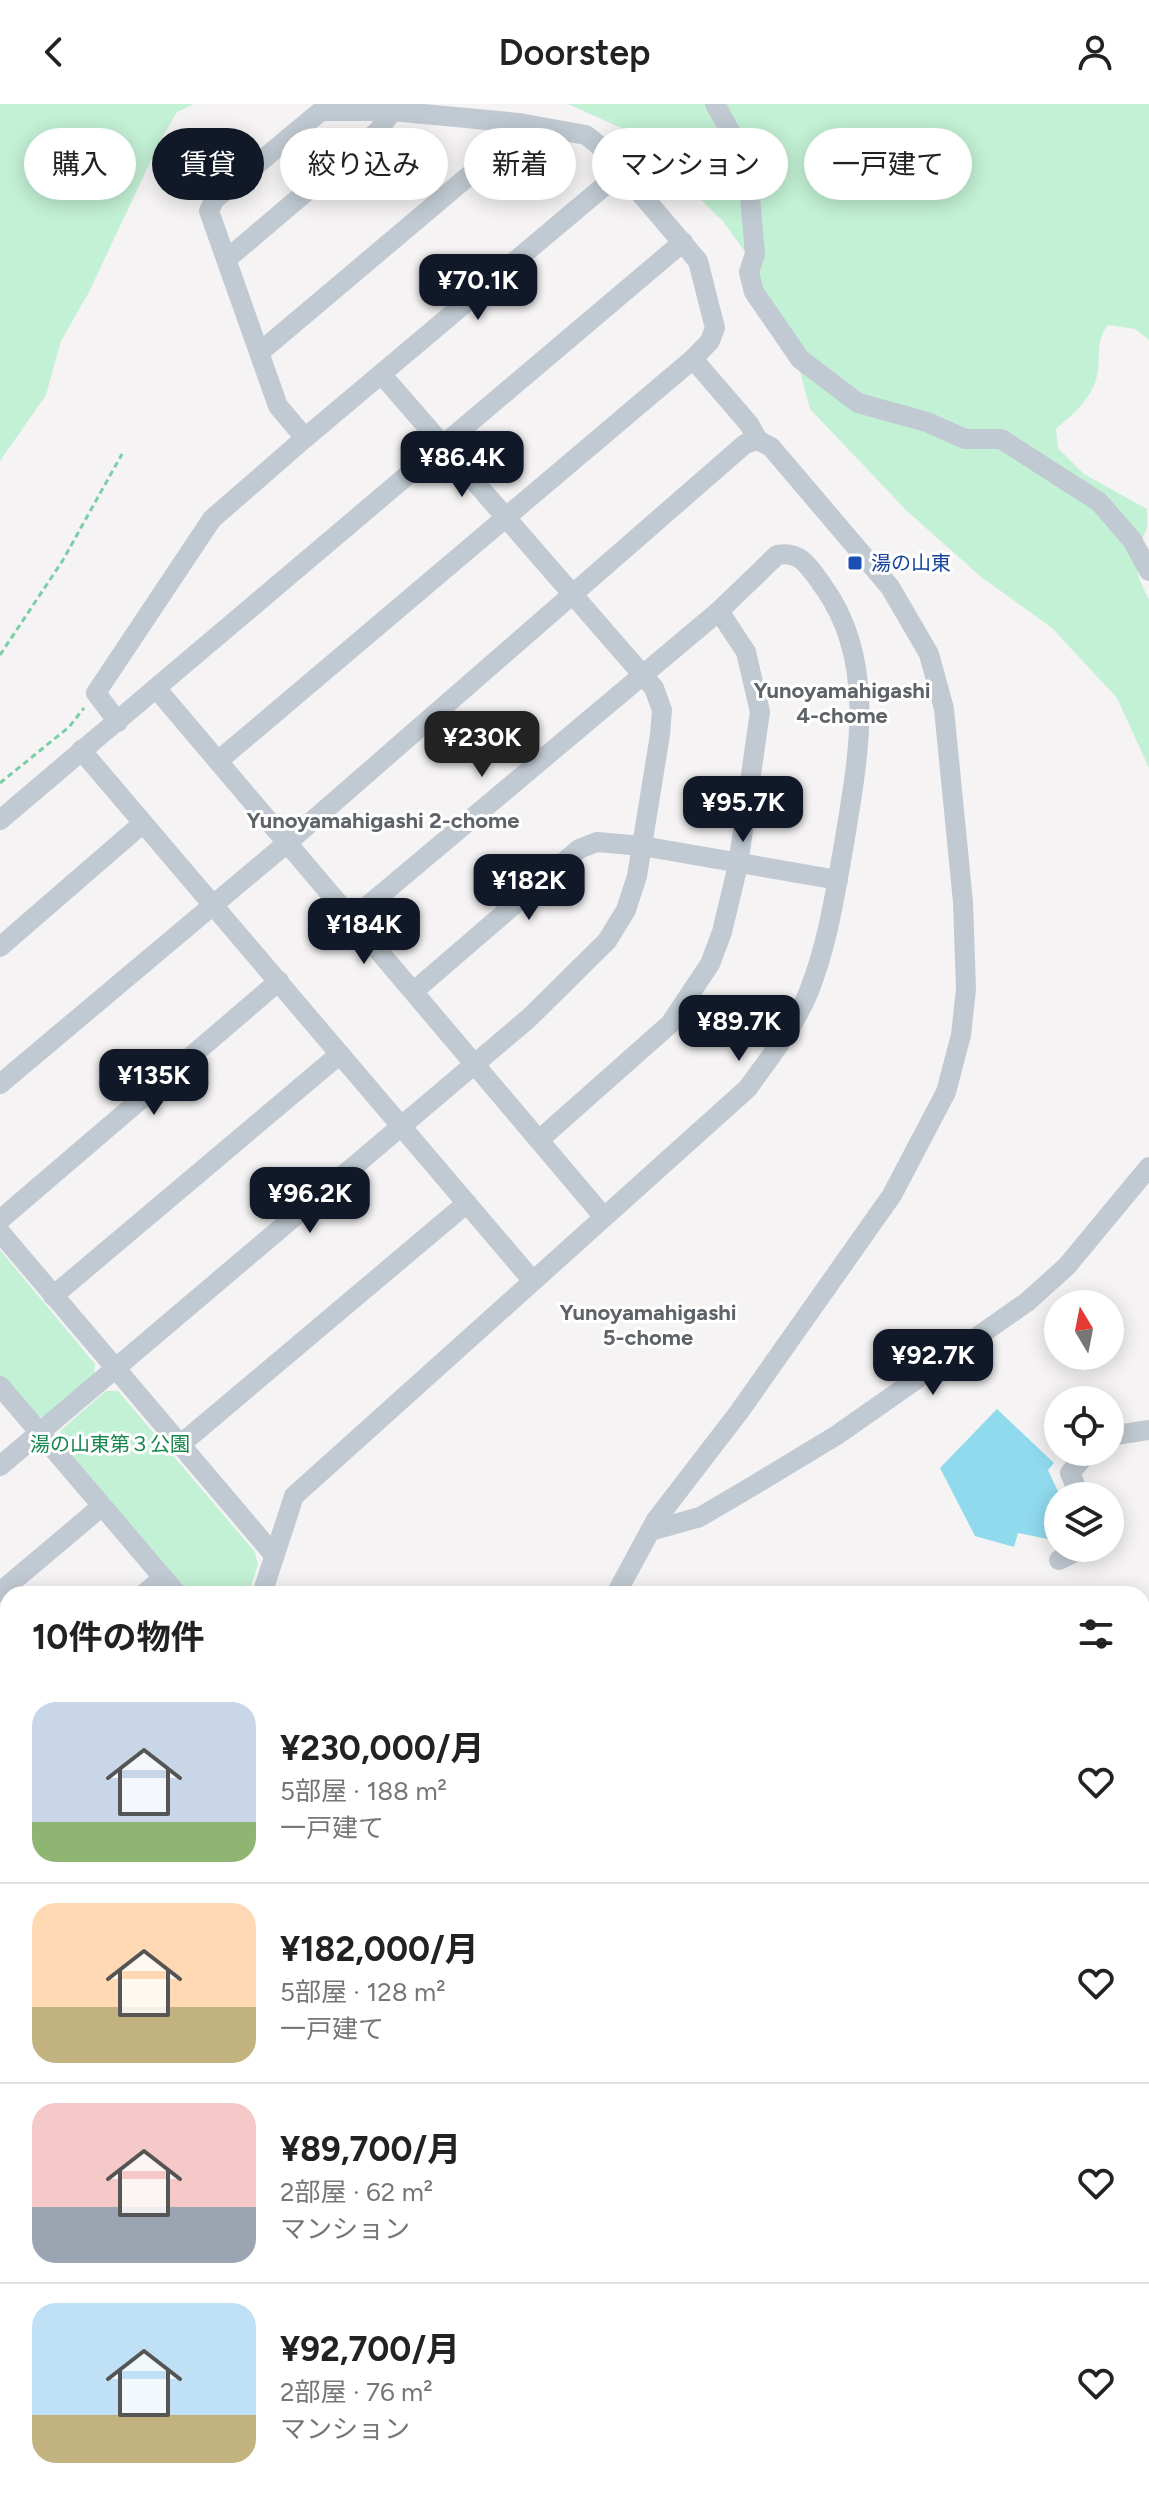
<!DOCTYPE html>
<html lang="ja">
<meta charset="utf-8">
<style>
:root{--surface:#fff;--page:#f6f6f6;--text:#222;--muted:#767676;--line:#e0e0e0;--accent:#111827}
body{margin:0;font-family:Figtree,"Noto Sans JP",sans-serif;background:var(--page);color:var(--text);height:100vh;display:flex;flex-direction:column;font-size:30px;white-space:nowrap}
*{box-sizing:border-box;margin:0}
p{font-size:26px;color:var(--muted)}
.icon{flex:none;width:44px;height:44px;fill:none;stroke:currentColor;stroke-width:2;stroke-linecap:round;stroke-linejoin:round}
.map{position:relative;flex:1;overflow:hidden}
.side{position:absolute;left:0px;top:1482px;width:1150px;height:912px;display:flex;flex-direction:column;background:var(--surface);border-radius:24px 24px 0 0;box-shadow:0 4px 20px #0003}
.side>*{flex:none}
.banner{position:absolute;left:24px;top:24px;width:1102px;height:72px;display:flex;gap:16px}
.needle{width:52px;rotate:350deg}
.fabs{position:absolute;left:1044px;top:1186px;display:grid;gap:16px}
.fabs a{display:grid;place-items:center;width:80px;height:80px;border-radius:50%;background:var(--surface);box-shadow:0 4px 20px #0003;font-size:40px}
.price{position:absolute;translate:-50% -68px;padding:0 18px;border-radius:16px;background:var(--accent);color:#fff;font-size:26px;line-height:52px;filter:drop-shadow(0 2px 4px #0008)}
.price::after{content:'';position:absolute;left:50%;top:48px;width:24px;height:18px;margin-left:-12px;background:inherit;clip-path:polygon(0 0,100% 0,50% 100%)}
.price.active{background:#222;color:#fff}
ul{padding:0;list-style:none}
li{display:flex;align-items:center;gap:24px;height:200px;padding:0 32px}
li+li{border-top:2px solid var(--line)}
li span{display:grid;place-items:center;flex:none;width:224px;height:160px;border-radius:24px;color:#555}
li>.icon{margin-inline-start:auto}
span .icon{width:96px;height:96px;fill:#fffc;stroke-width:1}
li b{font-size:34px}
h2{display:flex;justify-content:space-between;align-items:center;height:96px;padding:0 32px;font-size:34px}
.pill{padding:0 28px;border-radius:36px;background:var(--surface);box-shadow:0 4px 20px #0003;font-size:28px;line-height:72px}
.pill.active{background:var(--accent);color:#fff}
header{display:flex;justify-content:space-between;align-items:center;height:104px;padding:0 32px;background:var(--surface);font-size:36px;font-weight:600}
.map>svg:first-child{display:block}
.green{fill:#c3f1d5}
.water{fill:#90daee}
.building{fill:#cdcfd5;stroke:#d7d9de;stroke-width:2}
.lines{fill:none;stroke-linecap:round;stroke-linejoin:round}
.path{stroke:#7ad0a6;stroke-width:3;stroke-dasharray:6 4;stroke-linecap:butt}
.minor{stroke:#c1cad2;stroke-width:20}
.transit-dot{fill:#1a4fb4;stroke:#fff;stroke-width:3}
.labels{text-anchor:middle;stroke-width:6;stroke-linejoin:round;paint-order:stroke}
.transit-label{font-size:20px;fill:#164399;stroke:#fff;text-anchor:start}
.park-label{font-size:20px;fill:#17864f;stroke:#fff}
.neighbourhood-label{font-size:22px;font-weight:bold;fill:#5f6368;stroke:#fff}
</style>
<header><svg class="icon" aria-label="back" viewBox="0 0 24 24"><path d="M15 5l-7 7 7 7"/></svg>Doorstep<svg class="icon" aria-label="person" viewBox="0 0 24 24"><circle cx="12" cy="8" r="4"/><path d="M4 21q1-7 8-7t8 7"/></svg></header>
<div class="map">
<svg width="1149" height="2394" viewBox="0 0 1149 2394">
<rect width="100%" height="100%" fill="#f5f3f3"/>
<g class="green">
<polygon points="0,0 194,0 177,8 160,37 89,188 61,237 46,291 0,357"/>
<path d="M 568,0 L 1149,0 L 1149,236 L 1135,225 L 1108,221 C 1094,238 1102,256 1096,276 C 1089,297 1072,311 1056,325 L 1058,344 L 1084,370 L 1147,405 C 1149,430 1144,427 1138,446 C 1133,463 1141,481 1149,495 L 1149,664 L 1117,594 L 1052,524 L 980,472 L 907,407 L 810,305 L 796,252 L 768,192 L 745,148 L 723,117 L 630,28 Z"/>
<polygon points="0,1146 95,1260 94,1271 43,1314 32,1310 0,1273"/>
<polygon points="106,1287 118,1287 255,1448 258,1461 248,1490 188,1490 60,1342 60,1327"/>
<polygon points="473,2386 666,2386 731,2394 471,2394"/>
</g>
<polygon class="water" points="997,1305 1054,1359 1048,1366 1060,1392 1058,1437 1018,1429 1014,1443 975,1432 940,1364"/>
<g class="building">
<polygon points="8,2348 8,2381 0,2371 0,2355"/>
<polygon points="61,2386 71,2386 78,2394 51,2394"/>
</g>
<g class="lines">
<g class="path">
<polyline points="0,551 63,456 122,350"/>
<polyline points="0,679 69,623 84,604"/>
</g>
<g class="minor">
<polyline points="715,0 744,52 748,71 755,150 749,168 754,188 800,255 858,299 927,318 965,335 1001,335 1099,398 1132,436 1149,467"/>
<polyline points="227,155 379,26 392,7"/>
<polyline points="260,248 509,38 519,19"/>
<polyline points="305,334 621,68"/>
<polyline points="156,584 603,1112"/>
<polyline points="118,618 96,589 212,415 305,334 278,302 209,107 214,96 321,7 392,7 519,19 586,31 601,43 698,157 715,224 710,237 693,255 749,320 758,336"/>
<polyline points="81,646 532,1176"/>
<polyline points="218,657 693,255"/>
<polyline points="0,716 683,138"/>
<polyline points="0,843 142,720"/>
<polyline points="414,887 579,745 597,738 642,742 838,776"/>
<polyline points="0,980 287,739 745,340 758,336 771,343 890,483 929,550 944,605 963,798 966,885 961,931 946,988 892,1091 739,1308 656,1416 616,1490"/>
<polyline points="539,1036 670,920 710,860 722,828 738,761 760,608 746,548 719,507"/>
<polyline points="0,1116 279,877"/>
<polyline points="0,1128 274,1451"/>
<polyline points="53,1192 340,950"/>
<polyline points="0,1282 177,1490"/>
<polyline points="1110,1332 1149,1326"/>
<polyline points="181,1340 467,1099"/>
<polyline points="0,1362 529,914 607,837 626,806 637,772 660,631 662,606 654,584 382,271"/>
<polyline points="1080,1392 1070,1369 1088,1348"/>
<polyline points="650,1427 700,1413 756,1380 837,1331 1027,1198 1067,1162 1149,1063"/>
<polyline points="1059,1456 1083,1444"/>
<polyline points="0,1488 101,1403"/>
<polyline points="144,1490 163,1474"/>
<path d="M 262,1490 L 294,1392 L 748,984 C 770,953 795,922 809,887 C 828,839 835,790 844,740 C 858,654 878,558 823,482 C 810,464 801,446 777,451 L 719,507 L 352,815"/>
<polyline points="0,1613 8,1607"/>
<polyline points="1142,1636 1149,1633"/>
<polyline points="0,1734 8,1744"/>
<polyline points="0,1817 8,1810"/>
<polyline points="1142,1882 1149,1892"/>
<polyline points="0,1957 8,1950"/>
<polyline points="0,2060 8,2069"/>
<polyline points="1142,2089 1149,2075"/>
<polyline points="0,2207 8,2200"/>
<polyline points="0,2339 8,2332"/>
<polyline points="877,2386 878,2394"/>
<polyline points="161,2394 166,2386"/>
<polyline points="455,2394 456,2386"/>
</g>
</g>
<rect class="transit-dot" x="847" y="451" width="16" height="16" rx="4"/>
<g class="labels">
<g class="transit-label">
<text x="871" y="466">湯の山東</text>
</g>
<g class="park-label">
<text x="110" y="1347">湯の山東第３公園</text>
</g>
<g class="neighbourhood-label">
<text x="842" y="594">Yunoyamahigashi<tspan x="842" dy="25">4-chome</tspan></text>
<text x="383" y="724">Yunoyamahigashi 2-chome</text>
<text x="648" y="1216">Yunoyamahigashi<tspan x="648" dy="25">5-chome</tspan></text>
</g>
</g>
</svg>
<div class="fabs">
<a><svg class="needle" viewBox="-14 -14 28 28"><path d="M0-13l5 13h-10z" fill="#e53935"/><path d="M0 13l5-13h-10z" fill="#767676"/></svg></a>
<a><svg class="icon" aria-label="locate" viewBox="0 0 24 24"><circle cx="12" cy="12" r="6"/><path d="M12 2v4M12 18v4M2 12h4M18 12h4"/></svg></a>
<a><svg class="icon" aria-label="layers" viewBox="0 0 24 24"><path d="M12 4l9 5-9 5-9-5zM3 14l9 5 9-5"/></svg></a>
</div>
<b class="price" style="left:478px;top:218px">¥70.1K</b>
<b class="price" style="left:462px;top:395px">¥86.4K</b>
<b class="price active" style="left:482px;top:675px">¥230K</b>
<b class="price" style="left:743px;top:740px">¥95.7K</b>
<b class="price" style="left:529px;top:818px">¥182K</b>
<b class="price" style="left:364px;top:862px">¥184K</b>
<b class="price" style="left:739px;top:959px">¥89.7K</b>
<b class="price" style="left:154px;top:1013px">¥135K</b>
<b class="price" style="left:310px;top:1131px">¥96.2K</b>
<b class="price" style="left:933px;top:1293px">¥92.7K</b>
<div class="banner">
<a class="pill">購入</a>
<a class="pill active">賃貸</a>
<a class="pill">絞り込み</a>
<a class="pill">新着</a>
<a class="pill">マンション</a>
<a class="pill">一戸建て</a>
</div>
<section class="side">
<h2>10件の物件<svg class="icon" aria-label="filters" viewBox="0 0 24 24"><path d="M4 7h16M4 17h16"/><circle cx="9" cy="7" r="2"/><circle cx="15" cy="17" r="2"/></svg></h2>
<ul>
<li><span style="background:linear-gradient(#c9d6e8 75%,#8fb573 0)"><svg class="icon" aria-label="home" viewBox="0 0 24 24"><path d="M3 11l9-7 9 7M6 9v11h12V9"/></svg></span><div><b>¥230,000/月</b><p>5部屋 · 188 m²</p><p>一戸建て</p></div><svg class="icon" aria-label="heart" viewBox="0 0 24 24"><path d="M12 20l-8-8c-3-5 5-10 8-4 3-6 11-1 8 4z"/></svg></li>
<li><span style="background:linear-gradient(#ffd9b3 65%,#c2b280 0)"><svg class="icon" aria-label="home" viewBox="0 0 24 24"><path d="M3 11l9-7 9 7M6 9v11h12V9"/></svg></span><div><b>¥182,000/月</b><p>5部屋 · 128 m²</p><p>一戸建て</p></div><svg class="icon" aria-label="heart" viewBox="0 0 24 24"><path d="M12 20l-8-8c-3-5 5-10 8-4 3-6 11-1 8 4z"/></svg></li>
<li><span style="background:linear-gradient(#f6c9c9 65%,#9aa5b1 0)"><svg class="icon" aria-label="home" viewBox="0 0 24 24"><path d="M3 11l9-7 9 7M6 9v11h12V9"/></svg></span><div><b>¥89,700/月</b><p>2部屋 · 62 m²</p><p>マンション</p></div><svg class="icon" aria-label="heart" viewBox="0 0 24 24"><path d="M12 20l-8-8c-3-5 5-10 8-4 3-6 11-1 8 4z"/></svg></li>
<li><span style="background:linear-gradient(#bfe0f5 70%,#c2b280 0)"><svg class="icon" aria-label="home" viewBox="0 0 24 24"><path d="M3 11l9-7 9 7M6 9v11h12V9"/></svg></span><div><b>¥92,700/月</b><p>2部屋 · 76 m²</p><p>マンション</p></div><svg class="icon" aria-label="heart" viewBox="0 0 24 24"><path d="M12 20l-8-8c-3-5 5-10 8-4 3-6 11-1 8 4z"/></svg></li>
</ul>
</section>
</div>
